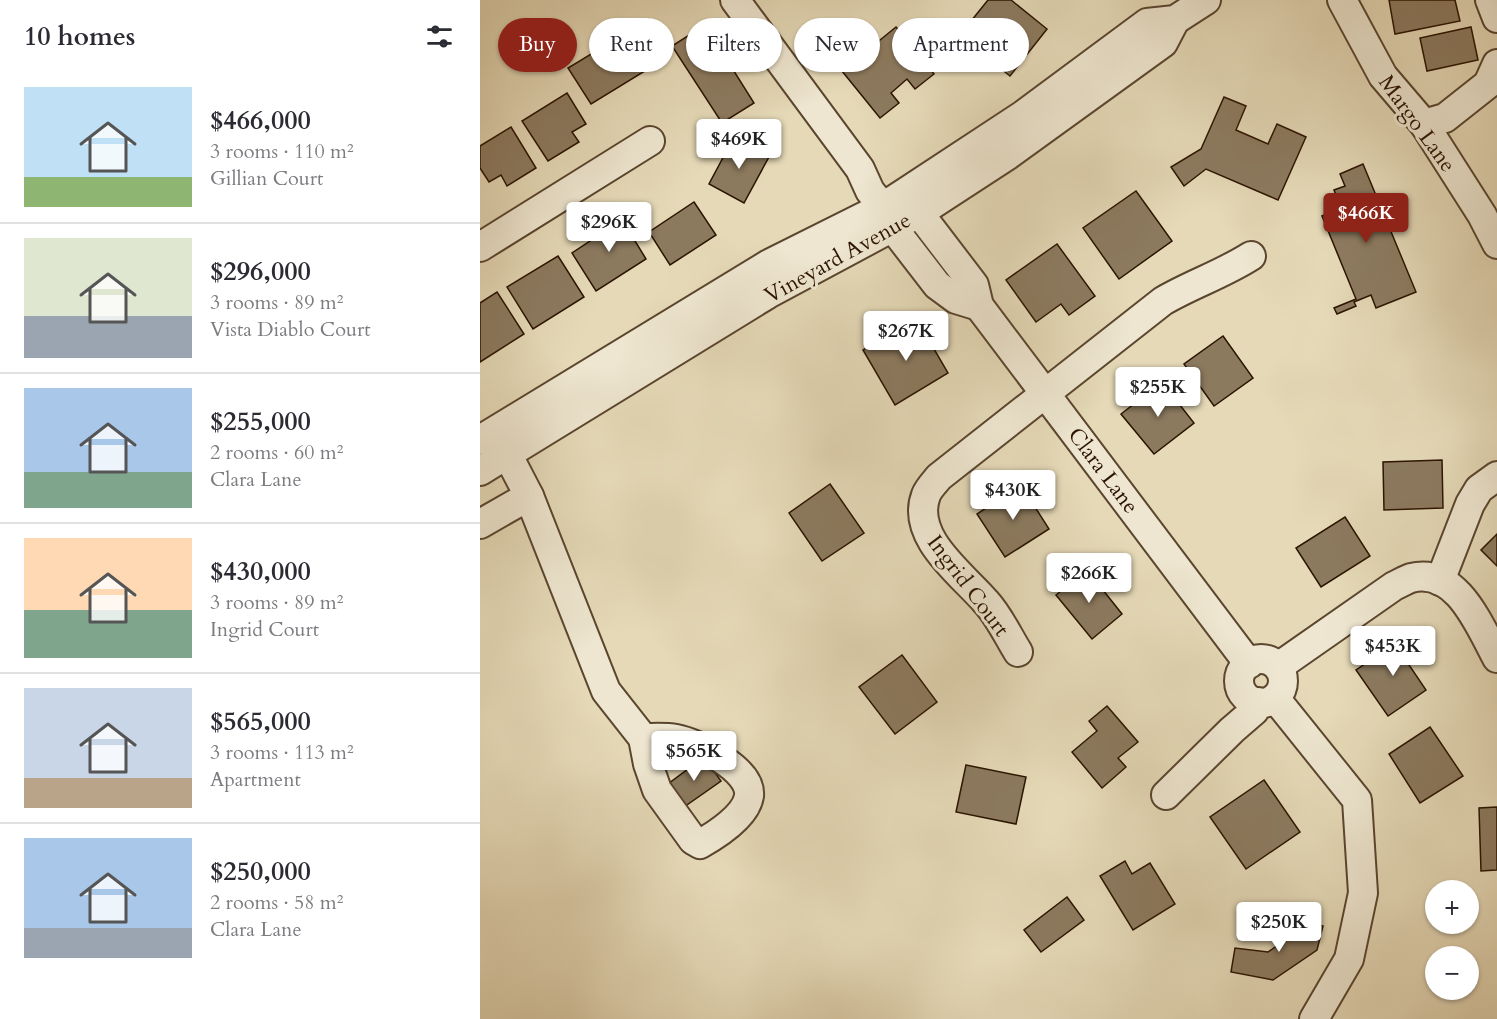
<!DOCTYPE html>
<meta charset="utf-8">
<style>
:root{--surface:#fff;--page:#f2f2f3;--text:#2b2b33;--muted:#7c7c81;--line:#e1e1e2;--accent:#8f2418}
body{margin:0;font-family:Cardo,serif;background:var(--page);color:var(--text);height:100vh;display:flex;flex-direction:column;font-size:22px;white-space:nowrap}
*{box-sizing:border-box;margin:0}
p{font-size:20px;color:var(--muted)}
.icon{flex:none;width:33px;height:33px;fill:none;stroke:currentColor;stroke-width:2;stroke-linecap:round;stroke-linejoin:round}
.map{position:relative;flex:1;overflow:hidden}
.panel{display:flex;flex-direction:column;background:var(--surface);width:480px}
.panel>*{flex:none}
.top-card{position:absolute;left:18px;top:18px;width:570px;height:54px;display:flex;gap:12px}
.fabs{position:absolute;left:945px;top:880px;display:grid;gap:12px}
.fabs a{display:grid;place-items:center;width:54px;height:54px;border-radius:50%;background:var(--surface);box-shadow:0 2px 4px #0004;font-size:30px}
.price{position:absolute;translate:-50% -51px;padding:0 14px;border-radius:6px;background:#fff;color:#222;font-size:20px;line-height:39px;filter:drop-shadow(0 2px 3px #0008)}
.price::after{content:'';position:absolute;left:50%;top:36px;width:18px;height:14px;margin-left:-9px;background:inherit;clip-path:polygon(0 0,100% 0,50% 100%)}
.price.on{background:var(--accent);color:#fff}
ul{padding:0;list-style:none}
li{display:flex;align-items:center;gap:18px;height:150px;padding:0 24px}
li+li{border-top:2px solid var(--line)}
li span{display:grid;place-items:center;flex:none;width:168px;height:120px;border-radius:0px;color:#555}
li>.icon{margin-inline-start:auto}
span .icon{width:72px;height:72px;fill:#fffc;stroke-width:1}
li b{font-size:26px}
h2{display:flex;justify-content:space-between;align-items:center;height:72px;padding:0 24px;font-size:26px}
.tag{padding:0 21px;border-radius:27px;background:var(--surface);box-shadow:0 2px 4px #0004;font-size:21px;line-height:54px}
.tag.on{background:var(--accent);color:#fff}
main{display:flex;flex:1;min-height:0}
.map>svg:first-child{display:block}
.building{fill:#8c7a5f;stroke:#2b1400;stroke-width:1.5}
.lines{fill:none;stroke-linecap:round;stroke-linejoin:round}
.minor-casing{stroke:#5a452e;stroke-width:32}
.minor{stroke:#eee6d0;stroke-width:28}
.labels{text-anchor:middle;stroke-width:6;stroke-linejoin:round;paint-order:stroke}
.street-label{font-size:22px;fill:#2b1400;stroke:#eee6d0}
</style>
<main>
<section class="panel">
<h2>10 homes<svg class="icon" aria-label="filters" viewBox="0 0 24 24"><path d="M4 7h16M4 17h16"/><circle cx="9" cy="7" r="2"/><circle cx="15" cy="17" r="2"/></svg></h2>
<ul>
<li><span style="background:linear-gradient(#bfe0f5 75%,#8fb573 0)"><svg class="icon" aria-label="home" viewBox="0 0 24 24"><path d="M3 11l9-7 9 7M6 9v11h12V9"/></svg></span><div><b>$466,000</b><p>3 rooms · 110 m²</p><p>Gillian Court</p></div></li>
<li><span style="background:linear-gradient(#dfe7d0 65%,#9aa5b1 0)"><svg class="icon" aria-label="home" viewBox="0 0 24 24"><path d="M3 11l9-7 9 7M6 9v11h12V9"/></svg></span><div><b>$296,000</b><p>3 rooms · 89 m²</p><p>Vista Diablo Court</p></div></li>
<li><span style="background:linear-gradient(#a9c7e8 70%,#7fa58c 0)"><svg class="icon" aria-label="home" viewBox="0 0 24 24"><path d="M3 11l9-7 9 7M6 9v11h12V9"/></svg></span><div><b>$255,000</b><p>2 rooms · 60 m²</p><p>Clara Lane</p></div></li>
<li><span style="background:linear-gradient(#ffd9b3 60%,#7fa58c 0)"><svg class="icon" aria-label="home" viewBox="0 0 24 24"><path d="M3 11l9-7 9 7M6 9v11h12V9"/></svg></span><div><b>$430,000</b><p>3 rooms · 89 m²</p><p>Ingrid Court</p></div></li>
<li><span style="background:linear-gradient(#c9d6e8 75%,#b9a48a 0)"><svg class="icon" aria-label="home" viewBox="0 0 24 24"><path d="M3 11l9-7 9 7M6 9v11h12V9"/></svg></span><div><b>$565,000</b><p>3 rooms · 113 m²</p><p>Apartment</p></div></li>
<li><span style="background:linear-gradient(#a9c7e8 75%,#9aa5b1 0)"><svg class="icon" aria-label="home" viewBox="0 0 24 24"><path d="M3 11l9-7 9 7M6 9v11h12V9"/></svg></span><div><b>$250,000</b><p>2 rooms · 58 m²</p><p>Clara Lane</p></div></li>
</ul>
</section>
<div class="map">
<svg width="1017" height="1019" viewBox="0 0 1017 1019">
<rect width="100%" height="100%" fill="#e5d9b7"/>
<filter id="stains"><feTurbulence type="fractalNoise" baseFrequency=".00333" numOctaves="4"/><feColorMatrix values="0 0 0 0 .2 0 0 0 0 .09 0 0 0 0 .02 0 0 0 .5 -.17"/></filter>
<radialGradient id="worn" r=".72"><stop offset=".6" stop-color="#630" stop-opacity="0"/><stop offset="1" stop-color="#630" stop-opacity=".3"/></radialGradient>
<g class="building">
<polygon points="508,0 531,0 567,29 530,76 479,36"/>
<polygon points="909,0 975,0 980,21 915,34"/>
<polygon points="169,19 191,55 111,104 88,68"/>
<polygon points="225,25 274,103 242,123 192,46"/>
<polygon points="416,27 454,74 435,89 427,79 411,93 419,103 400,118 362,71"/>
<polygon points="991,27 998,60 947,71 940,38"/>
<polygon points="87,93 106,124 92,132 99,142 68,161 42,121"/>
<polygon points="744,97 766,106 756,130 788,144 797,124 826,137 798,200 726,169 704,186 691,167 721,149"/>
<polygon points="31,127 56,168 27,186 21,175 9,182 0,168 0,146"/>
<polygon points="254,137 290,155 264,203 229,184"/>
<polygon points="883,164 936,292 896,308 891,295 874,302 876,306 857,314 854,308 876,299 842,216 861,208 854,190 865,186 860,174"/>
<polygon points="656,191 692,241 639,279 603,228"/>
<polygon points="214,202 236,235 190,265 169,232"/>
<polygon points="138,213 166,259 116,291 92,253 119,235 114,228"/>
<polygon points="577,244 615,296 589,315 581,304 556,322 526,280"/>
<polygon points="78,256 104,297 53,329 27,287"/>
<polygon points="17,292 44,334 0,362 0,303"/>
<polygon points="436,318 468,373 415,405 383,350"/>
<polygon points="743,336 773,378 734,406 704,364"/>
<polygon points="682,382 714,423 674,454 641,414"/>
<polygon points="962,460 963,508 904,510 903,462"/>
<polygon points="350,484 384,533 342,561 309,513"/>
<polygon points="541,485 569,529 525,557 497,514"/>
<polygon points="865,517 890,556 841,587 816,548"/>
<polygon points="1017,534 1017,566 1001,550"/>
<polygon points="607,570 642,614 612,639 576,595"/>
<polygon points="925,637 937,655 927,662 946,690 908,716 876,670"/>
<polygon points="422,655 457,702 415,734 379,687"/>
<polygon points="627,706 658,742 638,758 646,767 622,788 592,752 617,731 609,721"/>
<polygon points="950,727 983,776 940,803 909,754"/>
<polygon points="224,757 241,781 204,807 188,784"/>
<polygon points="486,765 546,777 536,824 476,812"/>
<polygon points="784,780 820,832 766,869 730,817"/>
<polygon points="1017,807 1017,870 1001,871 999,808"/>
<polygon points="645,861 652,874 670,863 695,904 653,930 620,876"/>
<polygon points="587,897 604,920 561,952 544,930"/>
<polygon points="817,919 843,926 837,950 793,980 751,972 755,948 788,952 811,936"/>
</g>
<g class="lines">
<defs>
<g id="minor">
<polyline points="255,0 380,169 390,191 403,207 413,228 457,285 476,299 499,306"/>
<polyline points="862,0 903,76 944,124 1002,215 1017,244"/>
<polyline points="1010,0 1017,18"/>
<polyline points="944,124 965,118 1008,84 1017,64"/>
<polyline points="420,210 439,213 494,285 499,306 769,664"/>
<polyline points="0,247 170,141"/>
<polyline points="0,440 289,264 403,207 426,192 543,115 667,23 695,20 726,0"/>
<polyline points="0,471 288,294 439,213 528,155 683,43 695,20"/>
<path d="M 49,496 L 126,691 L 163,738 L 168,764 L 177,790 L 213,840 L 220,844 C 236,835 266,816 269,796 C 272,769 217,743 196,739 C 185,737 174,738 163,738"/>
<polyline points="0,524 49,496 19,438"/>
<polyline points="960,581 990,504 999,489 1017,476"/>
<path d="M 538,652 C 528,636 519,616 506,602 C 482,574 430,537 446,495 C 448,489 455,482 459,477 L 683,301 C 712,284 743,274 771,256"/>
<circle cx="781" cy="681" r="22"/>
<path d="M 798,667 L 914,586 C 919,584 925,580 931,578 C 977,566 1000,627 1017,658"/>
<polyline points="795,698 877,800 883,893 869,959 834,1019"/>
<polyline points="686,795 752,730 774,711 778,702"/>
</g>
</defs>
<use href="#minor" class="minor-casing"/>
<use href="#minor" class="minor"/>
</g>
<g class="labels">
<g class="street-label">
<text transform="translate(938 123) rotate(54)" y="8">Margo Lane</text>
<text transform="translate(357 257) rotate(-29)" y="8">Vineyard Avenue</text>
<text transform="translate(624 470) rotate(53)" y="8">Clara Lane</text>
<text transform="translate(489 585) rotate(53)" y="8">Ingrid Court</text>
</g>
</g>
<rect width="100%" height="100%" filter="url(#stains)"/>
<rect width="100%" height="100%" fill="url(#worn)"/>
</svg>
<div class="fabs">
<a>+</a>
<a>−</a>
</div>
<b class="price" style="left:259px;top:170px">$469K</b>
<b class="price on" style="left:886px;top:244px">$466K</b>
<b class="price" style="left:129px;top:253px">$296K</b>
<b class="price" style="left:426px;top:362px">$267K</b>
<b class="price" style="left:678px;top:418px">$255K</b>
<b class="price" style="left:533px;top:521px">$430K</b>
<b class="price" style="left:609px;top:604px">$266K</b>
<b class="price" style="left:913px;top:677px">$453K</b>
<b class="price" style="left:214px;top:782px">$565K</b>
<b class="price" style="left:799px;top:953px">$250K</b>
<div class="top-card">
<a class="tag on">Buy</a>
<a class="tag">Rent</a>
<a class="tag">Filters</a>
<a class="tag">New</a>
<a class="tag">Apartment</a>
</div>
</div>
</main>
